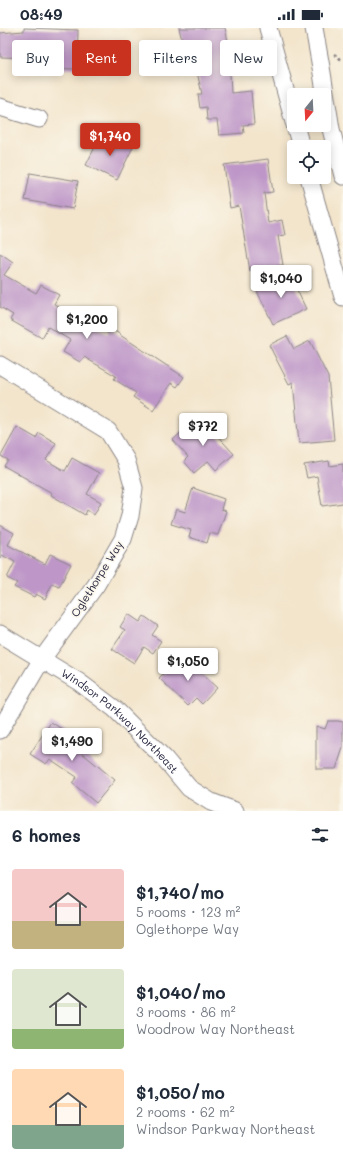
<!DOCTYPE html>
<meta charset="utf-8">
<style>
:root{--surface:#fff;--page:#f2f2f3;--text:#1f2937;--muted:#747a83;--accent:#c8321e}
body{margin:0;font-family:Mali,sans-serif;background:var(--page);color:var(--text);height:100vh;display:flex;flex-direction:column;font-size:15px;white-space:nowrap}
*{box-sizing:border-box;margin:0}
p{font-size:13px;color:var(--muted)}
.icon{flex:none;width:22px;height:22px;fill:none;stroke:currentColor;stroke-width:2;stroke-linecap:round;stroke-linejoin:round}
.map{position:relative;height:783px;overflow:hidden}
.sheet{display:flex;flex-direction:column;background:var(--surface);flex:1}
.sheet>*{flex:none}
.banner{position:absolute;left:12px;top:12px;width:319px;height:36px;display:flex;gap:8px}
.needle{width:26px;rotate:198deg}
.fabs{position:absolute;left:287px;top:60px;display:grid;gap:8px}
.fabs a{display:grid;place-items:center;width:44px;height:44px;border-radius:4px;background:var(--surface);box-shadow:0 2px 10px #0003;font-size:20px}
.price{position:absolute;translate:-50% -34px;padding:0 9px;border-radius:4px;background:#fff;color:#222;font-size:13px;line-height:26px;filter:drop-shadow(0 1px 2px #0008)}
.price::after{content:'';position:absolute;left:50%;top:24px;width:12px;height:9px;margin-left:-6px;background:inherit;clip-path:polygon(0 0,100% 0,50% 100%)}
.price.active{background:var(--accent);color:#fff}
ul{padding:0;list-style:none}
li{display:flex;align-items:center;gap:12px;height:100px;padding:0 12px}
li span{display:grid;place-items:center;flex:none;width:112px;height:80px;border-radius:4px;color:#555}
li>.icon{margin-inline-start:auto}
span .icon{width:48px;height:48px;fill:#fffc;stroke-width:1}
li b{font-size:17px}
h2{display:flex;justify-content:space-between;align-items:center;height:48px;padding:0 12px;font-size:17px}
.tag{padding:0 14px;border-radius:4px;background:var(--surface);box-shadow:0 2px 10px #0003;font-size:14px;line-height:36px}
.tag.active{background:var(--accent);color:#fff}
.status{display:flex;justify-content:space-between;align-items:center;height:28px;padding:0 20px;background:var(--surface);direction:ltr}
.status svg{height:11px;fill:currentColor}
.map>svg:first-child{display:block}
.building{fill:#be97c8}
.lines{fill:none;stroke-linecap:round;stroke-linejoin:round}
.minor-casing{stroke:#8a8484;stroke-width:19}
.path{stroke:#8a8484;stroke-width:2.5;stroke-dasharray:3 3;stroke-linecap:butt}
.minor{stroke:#fff;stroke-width:17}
.labels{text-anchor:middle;stroke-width:3.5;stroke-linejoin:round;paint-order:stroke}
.street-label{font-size:11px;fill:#22223b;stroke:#fbf7ec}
</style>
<div class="status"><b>08:49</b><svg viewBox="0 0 49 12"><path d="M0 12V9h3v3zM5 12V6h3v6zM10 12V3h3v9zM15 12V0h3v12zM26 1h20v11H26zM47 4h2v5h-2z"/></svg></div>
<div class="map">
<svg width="343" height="783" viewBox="0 0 343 783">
<rect width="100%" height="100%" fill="#fbf7ec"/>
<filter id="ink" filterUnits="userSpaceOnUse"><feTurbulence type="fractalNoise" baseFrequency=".025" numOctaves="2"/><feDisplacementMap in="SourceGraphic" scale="8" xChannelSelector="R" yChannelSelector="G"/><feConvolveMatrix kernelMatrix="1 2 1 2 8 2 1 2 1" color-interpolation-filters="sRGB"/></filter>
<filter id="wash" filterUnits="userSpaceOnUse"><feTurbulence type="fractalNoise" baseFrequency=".012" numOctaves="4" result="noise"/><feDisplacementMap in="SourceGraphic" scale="16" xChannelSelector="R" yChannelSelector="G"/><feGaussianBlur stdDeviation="0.9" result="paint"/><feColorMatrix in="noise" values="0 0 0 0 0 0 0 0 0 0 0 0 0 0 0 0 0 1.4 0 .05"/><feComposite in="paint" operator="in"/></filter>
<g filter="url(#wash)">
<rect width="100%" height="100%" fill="#f3e5cc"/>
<g id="blocks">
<g class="building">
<polygon points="24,0 78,2 77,41 36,40 36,30 0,29 0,5 24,3"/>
<polygon points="179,0 225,0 232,31 226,32 230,46 231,65 251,63 254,96 243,97 244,105 219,107 217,92 207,92 206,79 200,80 198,66 202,66 195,35 188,36"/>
<polygon points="111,108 133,119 117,152 86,137 100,109 109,113"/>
<polygon points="268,131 273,164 264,165 268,195 282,192 285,207 278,208 283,237 250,243 239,178 230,180 224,137"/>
<polygon points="30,145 78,153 73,181 25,172"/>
<polygon points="0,225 13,234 4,247 36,265 41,257 59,267 54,276 77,288 77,286 108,305 110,300 121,307 120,307 184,349 177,359 171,355 153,382 133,369 136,365 114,351 116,348 84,329 80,334 63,324 70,312 48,299 42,310 10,292 13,287 0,279"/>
<polygon points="289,245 306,281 273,296 256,261"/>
<polygon points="287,308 294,321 310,313 328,349 334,412 299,415 293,354 289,356 269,317"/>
<polygon points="202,391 234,426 216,442 208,433 194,445 184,433 188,429 173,412 190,396 193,399"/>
<polygon points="17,399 36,410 39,405 56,415 46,432 65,443 72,430 99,445 87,466 101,474 94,487 87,482 85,487 51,467 52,465 4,438 8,432 1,428"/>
<polygon points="329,433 330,438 343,436 343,475 322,478 317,448 307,450 304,437"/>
<polygon points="193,460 224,471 221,481 226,483 218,507 210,505 207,515 189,509 191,502 171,496 176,481 185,484"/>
<polygon points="0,497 14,505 8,517 45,536 50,526 71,536 59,559 52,556 45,571 36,566 34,569 14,559 17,555 7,550 15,534 2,527 0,531"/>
<polygon points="128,586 140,594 144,588 158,598 152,607 161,613 153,625 144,619 134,635 112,621 125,602 120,599"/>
<polygon points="182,627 217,660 202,676 196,670 188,678 159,650"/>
<polygon points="328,693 338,693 343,694 343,720 336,741 316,741 316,698 325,701"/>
<polygon points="51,694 71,707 69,711 79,718 77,721 115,752 96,775 72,755 77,749 50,731 46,736 30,726"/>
</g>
</g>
</g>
<g filter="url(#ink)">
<use href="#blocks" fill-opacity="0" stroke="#8a8484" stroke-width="1"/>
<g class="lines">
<defs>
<g id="minor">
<polyline points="268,0 294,94"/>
<polyline points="314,0 322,45 331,101 343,148"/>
<polyline points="0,79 39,91"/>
<polyline points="295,97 301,119"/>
<polyline points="309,149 343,269"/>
<polyline points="0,337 108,403 126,432 134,460 130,488 123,511 96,557 42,631 0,702"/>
<path id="s1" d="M 0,606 L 79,654 L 115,681 L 165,731 L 189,760 L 211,774 L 235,783"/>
</g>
</defs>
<use href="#minor" class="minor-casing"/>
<polyline class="path" points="334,26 343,33"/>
<use href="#minor" class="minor"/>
</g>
</g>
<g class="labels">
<g class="street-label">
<text transform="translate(97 551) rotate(-58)" y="4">Oglethorpe Way</text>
<text dy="4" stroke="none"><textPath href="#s1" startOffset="149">Windsor Parkway Northeast</textPath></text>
</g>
</g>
</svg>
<div class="fabs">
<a><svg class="needle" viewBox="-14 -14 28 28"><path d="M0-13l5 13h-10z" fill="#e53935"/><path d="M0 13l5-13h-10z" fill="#747a83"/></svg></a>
<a><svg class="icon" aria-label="locate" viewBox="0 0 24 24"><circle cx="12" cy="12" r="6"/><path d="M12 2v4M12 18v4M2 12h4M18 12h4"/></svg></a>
</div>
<b class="price active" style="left:110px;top:129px">$1,740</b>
<b class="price" style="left:281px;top:271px">$1,040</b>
<b class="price" style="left:87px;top:312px">$1,200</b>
<b class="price" style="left:203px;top:419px">$772</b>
<b class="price" style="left:188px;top:654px">$1,050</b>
<b class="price" style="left:72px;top:734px">$1,490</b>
<div class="banner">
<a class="tag">Buy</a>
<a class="tag active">Rent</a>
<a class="tag">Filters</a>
<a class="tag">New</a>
</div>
</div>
<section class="sheet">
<h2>6 homes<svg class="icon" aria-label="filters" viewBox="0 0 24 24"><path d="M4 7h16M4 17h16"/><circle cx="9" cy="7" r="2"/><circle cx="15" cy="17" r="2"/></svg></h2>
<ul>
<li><span style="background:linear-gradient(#f6c9c9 65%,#c2b280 0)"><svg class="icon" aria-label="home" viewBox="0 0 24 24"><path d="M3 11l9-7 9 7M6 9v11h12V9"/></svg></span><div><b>$1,740/mo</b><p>5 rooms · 123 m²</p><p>Oglethorpe Way</p></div></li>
<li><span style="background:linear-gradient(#dfe7d0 75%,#8fb573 0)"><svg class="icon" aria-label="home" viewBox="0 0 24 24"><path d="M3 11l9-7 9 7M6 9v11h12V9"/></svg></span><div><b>$1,040/mo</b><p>3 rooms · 86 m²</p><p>Woodrow Way Northeast</p></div></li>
<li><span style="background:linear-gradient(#ffd9b3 70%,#7fa58c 0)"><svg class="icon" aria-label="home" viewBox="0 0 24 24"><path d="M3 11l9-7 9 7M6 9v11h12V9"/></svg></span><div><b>$1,050/mo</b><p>2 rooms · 62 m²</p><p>Windsor Parkway Northeast</p></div></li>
</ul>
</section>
